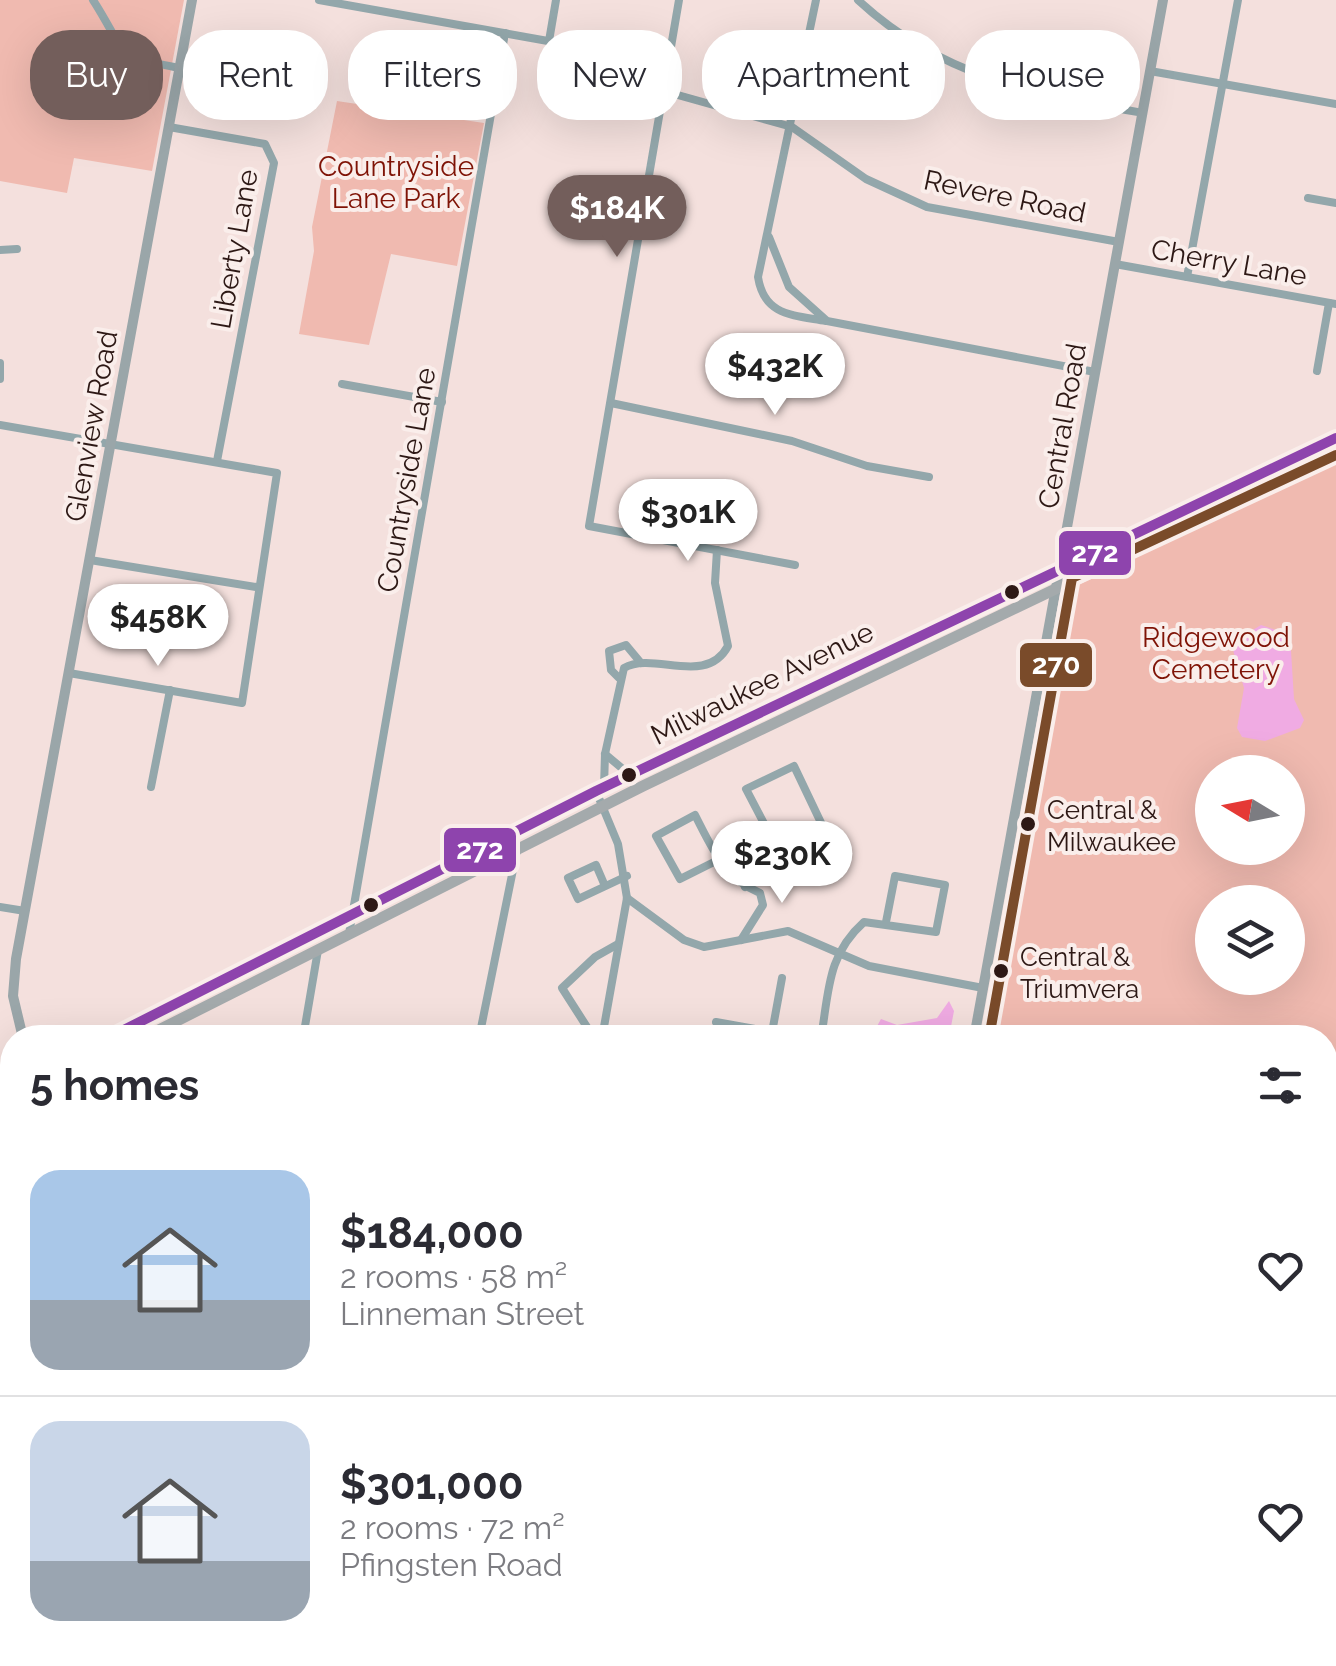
<!DOCTYPE html>
<meta charset="utf-8">
<style>
:root{--surface:#fff;--page:#f7f7f7;--text:#2b2b33;--muted:#7c7c81;--line:#e1e1e2;--accent:#735e5b}
body{margin:0;font-family:Raleway,sans-serif;background:var(--page);color:var(--text);height:100vh;display:flex;flex-direction:column;font-size:38px;white-space:nowrap}
*{box-sizing:border-box;margin:0}
p{font-size:32px;color:var(--muted)}
.icon{flex:none;width:55px;height:55px;fill:none;stroke:currentColor;stroke-width:2;stroke-linecap:round;stroke-linejoin:round}
.map{position:relative;flex:1;overflow:hidden}
.drawer{position:absolute;left:0px;top:1025px;width:1338px;height:642px;display:flex;flex-direction:column;background:var(--surface);border-radius:40px 40px 0 0;box-shadow:0 10px 40px #0002}
.drawer>*{flex:none}
.banner{position:absolute;left:30px;top:30px;width:1278px;height:90px;display:flex;gap:20px}
.needle{width:65px;rotate:280deg}
.buttons{position:absolute;left:1195px;top:755px;display:grid;gap:20px}
.buttons a{display:grid;place-items:center;width:110px;height:110px;border-radius:50%;background:var(--surface);box-shadow:0 10px 40px #0002;font-size:50px}
.price{position:absolute;translate:-50% -85px;padding:0 22px;border-radius:35px;background:#fff;color:#222;font-size:32px;line-height:65px;filter:drop-shadow(0 2px 5px #0008)}
.price::after{content:'';position:absolute;left:50%;top:60px;width:30px;height:22px;margin-left:-15px;background:inherit;clip-path:polygon(0 0,100% 0,50% 100%)}
.price.on{background:var(--accent);color:#fff}
ul{padding:0;list-style:none}
li{display:flex;align-items:center;gap:30px;height:250px;padding:0 30px}
li+li{border-top:2px solid var(--line)}
li span{display:grid;place-items:center;flex:none;width:280px;height:200px;border-radius:30px;color:#555}
li>.icon{margin-inline-start:auto}
span .icon{width:120px;height:120px;fill:#fffc;stroke-width:1}
li b{font-size:42px}
h2{display:flex;justify-content:space-between;align-items:center;height:120px;padding:0 30px;font-size:42px}
.tag{padding:0 35px;border-radius:40px;background:var(--surface);box-shadow:0 10px 40px #0002;font-size:35px;line-height:90px}
.tag.on{background:var(--accent);color:#fff}
.map>svg:first-child{display:block}
.green{fill:#f0bab0;fill-rule:evenodd}
.water{fill:#f0abe3}
.lines{fill:none;stroke-linecap:round;stroke-linejoin:round}
.street{stroke:#93a7ab;stroke-width:8}
.secondary{stroke:#9aa6a9;stroke-width:10}
.primary{stroke:#a4aaac;stroke-width:11}
.bus-1-casing{stroke:#faeeeb;stroke-width:18}
.bus-2-casing{stroke:#faeeeb;stroke-width:18}
.bus-1{stroke:#8e44ad;stroke-width:10}
.bus-2{stroke:#7a4b2a;stroke-width:10}
.bus-dot{fill:#2d1815;stroke:#faeeeb;stroke-width:4}
.labels{text-anchor:middle;stroke-width:8;stroke-linejoin:round;paint-order:stroke}
.bus-label{font-size:26px;fill:#2d1815;stroke:#faeeeb;text-anchor:start}
.park-label{font-size:28px;fill:#7f1306;stroke:#faeeeb}
.street-label{font-size:28px;fill:#2d1815;stroke:#faeeeb}
.line-badge{stroke:#faeeeb;stroke-width:4}
.badge-label{font-size:28px;text-anchor:middle;font-weight:bold;fill:#fff}
</style>
<div class="map">
<svg width="1336" height="1666" viewBox="0 0 1336 1666">
<rect width="100%" height="100%" fill="#f4e0dd"/>
<g class="green">
<polygon points="0,0 184,0 152,171 74,158 67,193 0,181"/>
<polygon points="337,101 484,123 457,266 391,254 369,345 299,334 314,251 312,227"/>
<path d="M 1336,462 L 1336,1387 L 1325,1385 L 1325,1038 L 986,1038 L 1068,590 ZM 1212,772 L 1288,772 L 1288,848 L 1212,848 ZM 1212,902 L 1288,902 L 1288,978 L 1212,978 Z"/>
<polygon points="0,1376 12,1390 12,1655 266,1655 276,1666 0,1666"/>
</g>
<g class="water">
<polygon points="1261,625 1290,635 1294,699 1304,720 1300,728 1265,741 1242,737 1237,728 1244,688 1231,643"/>
<polygon points="949,1001 954,1011 949,1037 871,1037 881,1019 897,1025 937,1018"/>
<polygon points="1336,1224 1336,1341 1325,1339 1325,1229"/>
</g>
<g class="lines">
<g class="street">
<path d="M 93,0 C 126,51 112,56 179,68"/>
<polyline points="319,0 671,63"/>
<polyline points="679,0 589,526 795,565"/>
<path d="M 816,0 L 758,277 C 764,316 793,315 826,321"/>
<path d="M 858,0 C 942,78 1035,94 1143,113"/>
<polyline points="549,41 556,0"/>
<polyline points="1150,71 1336,104"/>
<polyline points="667,92 792,127 866,179 927,207 1119,242"/>
<polyline points="169,127 265,144 274,163 217,461"/>
<polyline points="1308,198 1336,203"/>
<polyline points="769,237 789,287 827,321 1095,372"/>
<polyline points="0,250 17,249"/>
<polyline points="1115,264 1336,304"/>
<polyline points="1187,277 1238,0"/>
<polyline points="0,363 0,379"/>
<polyline points="1317,371 1329,303"/>
<polyline points="342,384 442,402"/>
<polyline points="611,403 792,441 867,466 929,477"/>
<polyline points="0,425 277,473 242,703 69,673"/>
<polyline points="90,560 256,587"/>
<polyline points="619,678 611,670 609,651 626,645 641,663"/>
<polyline points="605,754 630,775"/>
<polyline points="151,787 170,690"/>
<path d="M 604,787 L 605,754 L 624,668 C 654,651 706,687 728,646 L 715,583 L 717,550"/>
<polyline points="596,791 618,844 627,898 602,1038"/>
<path d="M 718,860 L 680,879 L 656,836 L 695,815 C 712,848 724,878 760,893 L 763,905 L 741,940"/>
<polyline points="605,886 596,865 568,878 578,899 627,876"/>
<polyline points="745,887 763,864 824,829 794,766 746,789 779,852"/>
<polyline points="627,898 684,940 704,947 788,931 869,966 983,988"/>
<polyline points="0,907 25,911"/>
<polyline points="349,934 505,33"/>
<polyline points="716,1022 772,1032"/>
<polyline points="303,1038 318,950"/>
<polyline points="479,1038 517,850 509,835"/>
<polyline points="594,1038 562,988 595,957 618,944"/>
<polyline points="771,1038 782,978"/>
<path d="M 821,1038 C 829,991 827,955 864,922 L 936,932 L 945,885 L 895,876 L 886,922"/>
<polyline points="401,1655 414,1666"/>
<polyline points="643,1655 653,1666"/>
<polyline points="761,1655 762,1666"/>
<polyline points="968,1655 1029,1666"/>
<polyline points="421,1666 423,1655"/>
<polyline points="485,1666 486,1655"/>
<polyline points="739,1666 739,1655"/>
</g>
<g class="secondary">
<polyline points="23,1038 13,996 16,959 192,0"/>
<polyline points="974,1038 1163,0"/>
<polyline points="1325,1394 1336,1396"/>
<polyline points="612,1655 623,1666"/>
<polyline points="856,1666 858,1655"/>
<polyline points="866,1666 868,1655"/>
</g>
<g class="primary">
<polyline points="107,1038 596,791 1336,438"/>
<polyline points="143,1038 643,786 1336,455"/>
<polyline points="0,1093 12,1086"/>
<polyline points="0,1110 12,1103"/>
</g>
<defs>
<polyline id="bus-1" points="108,1038 596,791 1336,438"/>
<polyline id="bus-2" points="989,1038 1072,578 1336,455"/>
</defs>
<use href="#bus-1" class="bus-1-casing"/>
<use href="#bus-2" class="bus-2-casing"/>
<use href="#bus-1" class="bus-1"/>
<use href="#bus-2" class="bus-2"/>
</g>
<g class="bus-dot">
<circle cx="1012" cy="592" r="9"/>
<circle cx="629" cy="775" r="9"/>
<circle cx="1028" cy="824" r="9"/>
<circle cx="371" cy="905" r="9"/>
<circle cx="1001" cy="971" r="9"/>
</g>
<g class="labels">
<g class="bus-label">
<text x="1047" y="819">Central &amp;<tspan x="1047" dy="32">Milwaukee</tspan></text>
<text x="1020" y="966">Central &amp;<tspan x="1020" dy="32">Triumvera</tspan></text>
</g>
<g class="park-label">
<text x="396" y="176">Countryside<tspan x="396" dy="32">Lane Park</tspan></text>
<text x="1216" y="647">Ridgewood<tspan x="1216" dy="32">Cemetery</tspan></text>
</g>
<g class="street-label">
<text transform="translate(1005 196) rotate(12)" y="10">Revere Road</text>
<text transform="translate(234 249) rotate(-80)" y="10">Liberty Lane</text>
<text transform="translate(1229 262) rotate(10)" y="10">Cherry Lane</text>
<text transform="translate(91 426) rotate(-80)" y="10">Glenview Road</text>
<text transform="translate(1062 426) rotate(-80)" y="10">Central Road</text>
<text transform="translate(406 480) rotate(-80)" y="10">Countryside Lane</text>
<text transform="translate(762 683) rotate(-26)" y="10">Milwaukee Avenue</text>
</g>
</g>
<g class="line-badge">
<rect x="1057" y="529" width="76" height="48" rx="10" fill="#8e44ad"/>
<rect x="1018" y="641" width="76" height="48" rx="10" fill="#7a4b2a"/>
<rect x="442" y="826" width="76" height="48" rx="10" fill="#8e44ad"/>
</g>
<g class="badge-label">
<text x="1095" y="562">272</text>
<text x="1056" y="674">270</text>
<text x="480" y="859">272</text>
</g>
</svg>
<div class="buttons">
<a><svg class="needle" viewBox="-14 -14 28 28"><path d="M0-13l5 13h-10z" fill="#e53935"/><path d="M0 13l5-13h-10z" fill="#7c7c81"/></svg></a>
<a><svg class="icon" aria-label="layers" viewBox="0 0 24 24"><path d="M12 4l9 5-9 5-9-5zM3 14l9 5 9-5"/></svg></a>
</div>
<b class="price on" style="left:617px;top:260px">$184K</b>
<b class="price" style="left:775px;top:418px">$432K</b>
<b class="price" style="left:688px;top:564px">$301K</b>
<b class="price" style="left:158px;top:669px">$458K</b>
<b class="price" style="left:782px;top:906px">$230K</b>
<div class="banner">
<a class="tag on">Buy</a>
<a class="tag">Rent</a>
<a class="tag">Filters</a>
<a class="tag">New</a>
<a class="tag">Apartment</a>
<a class="tag">House</a>
</div>
<section class="drawer">
<h2>5 homes<svg class="icon" aria-label="filters" viewBox="0 0 24 24"><path d="M4 7h16M4 17h16"/><circle cx="9" cy="7" r="2"/><circle cx="15" cy="17" r="2"/></svg></h2>
<ul>
<li><span style="background:linear-gradient(#a9c7e8 65%,#9aa5b1 0)"><svg class="icon" aria-label="home" viewBox="0 0 24 24"><path d="M3 11l9-7 9 7M6 9v11h12V9"/></svg></span><div><b>$184,000</b><p>2 rooms · 58 m²</p><p>Linneman Street</p></div><svg class="icon" aria-label="heart" viewBox="0 0 24 24"><path d="M12 20l-8-8c-3-5 5-10 8-4 3-6 11-1 8 4z"/></svg></li>
<li><span style="background:linear-gradient(#c9d6e8 70%,#9aa5b1 0)"><svg class="icon" aria-label="home" viewBox="0 0 24 24"><path d="M3 11l9-7 9 7M6 9v11h12V9"/></svg></span><div><b>$301,000</b><p>2 rooms · 72 m²</p><p>Pfingsten Road</p></div><svg class="icon" aria-label="heart" viewBox="0 0 24 24"><path d="M12 20l-8-8c-3-5 5-10 8-4 3-6 11-1 8 4z"/></svg></li>
</ul>
</section>
</div>
